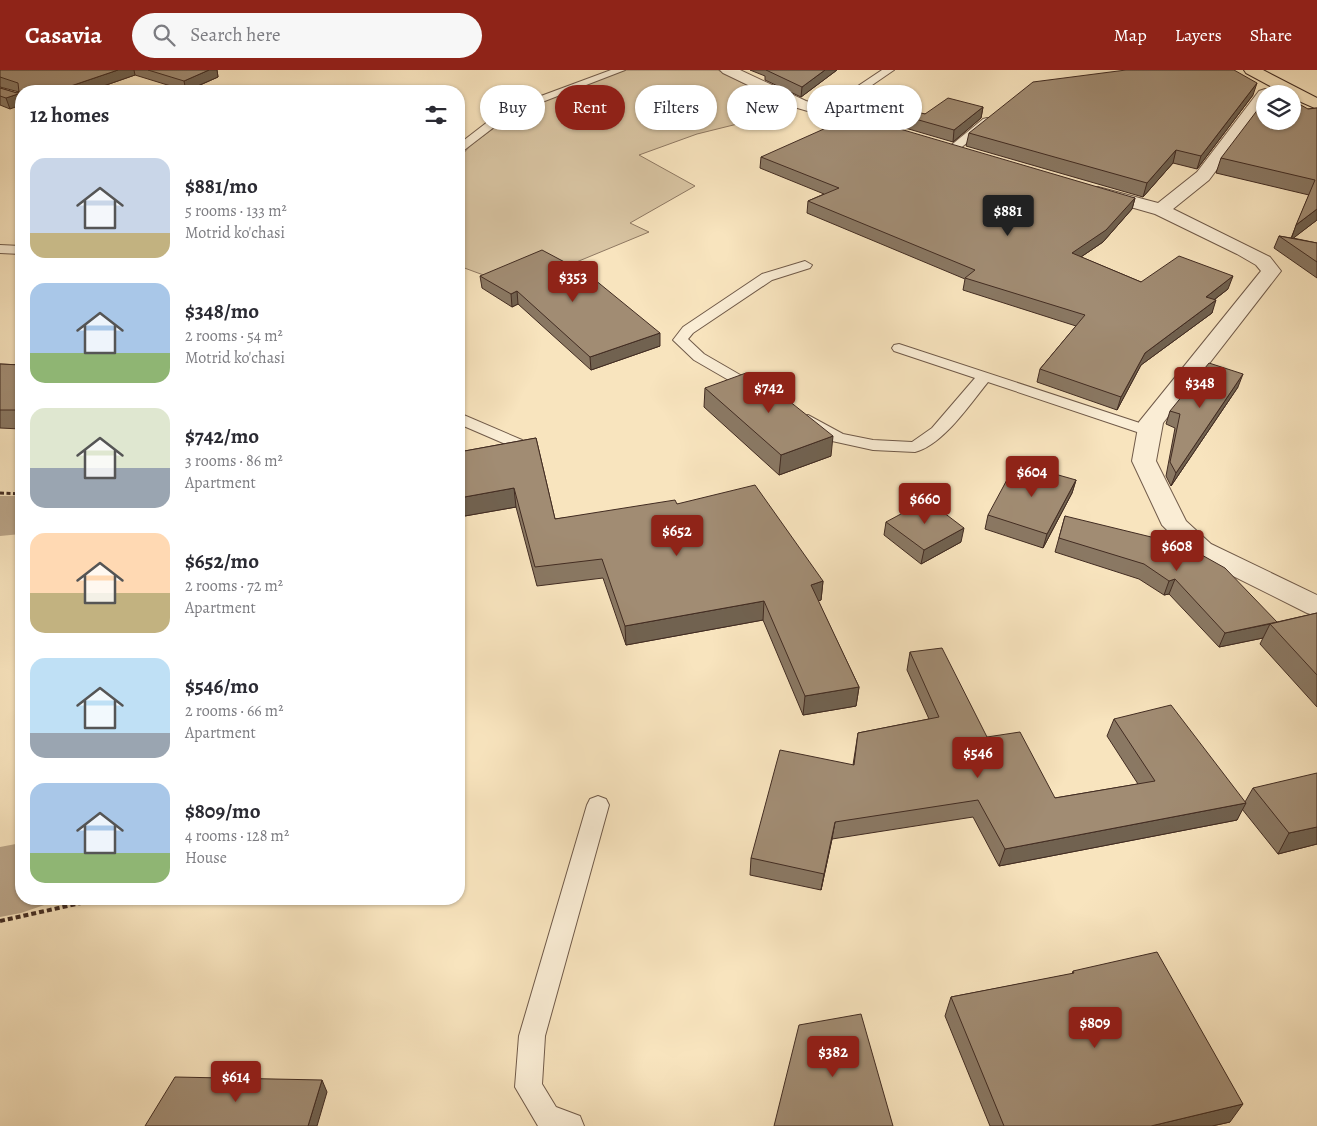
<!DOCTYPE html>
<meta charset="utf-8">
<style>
:root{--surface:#fff;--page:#f7f7f7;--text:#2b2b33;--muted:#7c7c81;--accent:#8f2418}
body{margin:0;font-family:Alegreya,serif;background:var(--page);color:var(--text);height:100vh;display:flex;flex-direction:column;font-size:19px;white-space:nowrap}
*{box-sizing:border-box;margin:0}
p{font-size:16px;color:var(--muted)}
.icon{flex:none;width:28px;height:28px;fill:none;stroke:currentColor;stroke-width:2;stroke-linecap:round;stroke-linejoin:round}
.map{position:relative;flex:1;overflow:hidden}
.side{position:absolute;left:15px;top:15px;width:450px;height:820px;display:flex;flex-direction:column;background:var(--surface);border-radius:20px;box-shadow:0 1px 4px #0004}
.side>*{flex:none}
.hud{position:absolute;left:480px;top:15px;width:475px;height:45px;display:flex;gap:10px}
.fabs{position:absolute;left:1256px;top:15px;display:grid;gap:10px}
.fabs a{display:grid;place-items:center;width:45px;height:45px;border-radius:50%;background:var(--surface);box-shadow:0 1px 4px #0004;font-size:25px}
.price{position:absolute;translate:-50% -42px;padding:0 11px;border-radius:5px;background:var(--accent);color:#fff;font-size:16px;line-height:32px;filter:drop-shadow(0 1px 2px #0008)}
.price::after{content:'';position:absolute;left:50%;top:30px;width:15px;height:11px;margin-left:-8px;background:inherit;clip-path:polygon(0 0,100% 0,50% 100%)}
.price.active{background:#222;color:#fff}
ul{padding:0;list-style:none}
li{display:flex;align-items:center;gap:15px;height:125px;padding:0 15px}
li span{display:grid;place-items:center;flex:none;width:140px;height:100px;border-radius:15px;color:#555}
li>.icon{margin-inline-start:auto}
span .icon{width:60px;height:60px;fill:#fffc;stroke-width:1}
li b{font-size:21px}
h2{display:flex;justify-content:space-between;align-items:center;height:60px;padding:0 15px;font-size:21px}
.tag{padding:0 18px;border-radius:22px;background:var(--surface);box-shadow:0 1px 4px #0004;font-size:18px;line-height:45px}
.tag.active{background:var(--accent);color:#fff}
header{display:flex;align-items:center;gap:30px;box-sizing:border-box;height:70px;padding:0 25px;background:var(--accent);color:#fff}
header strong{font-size:24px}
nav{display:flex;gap:28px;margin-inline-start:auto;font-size:18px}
.search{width:350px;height:45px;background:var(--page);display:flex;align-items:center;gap:12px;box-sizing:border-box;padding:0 18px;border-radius:28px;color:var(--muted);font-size:19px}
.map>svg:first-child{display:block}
.green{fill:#d9c5a3;stroke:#8e7862}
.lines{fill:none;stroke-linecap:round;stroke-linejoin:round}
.river{fill:#baa589;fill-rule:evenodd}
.service-casing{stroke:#705a49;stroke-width:2}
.minor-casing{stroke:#705a49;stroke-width:2}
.primary-casing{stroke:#422c22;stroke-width:2}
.path-far1{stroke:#422c22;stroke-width:3;stroke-dasharray:4 2.5;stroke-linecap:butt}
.path{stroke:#422c22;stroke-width:4;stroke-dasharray:5 3;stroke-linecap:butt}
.service{fill:#faedd5;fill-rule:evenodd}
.minor{fill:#faedd5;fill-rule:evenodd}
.primary{fill:#f8e4be;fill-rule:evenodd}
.wall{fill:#8a7863;stroke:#422c22}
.shaded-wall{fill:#716250;stroke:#422c22}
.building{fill:#a18c73;stroke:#422c22}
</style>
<header>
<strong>Casavia</strong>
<div class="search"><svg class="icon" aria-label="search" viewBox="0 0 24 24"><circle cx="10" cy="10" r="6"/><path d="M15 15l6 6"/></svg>Search here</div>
<nav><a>Map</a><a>Layers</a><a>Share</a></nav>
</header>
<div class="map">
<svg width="1317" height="1056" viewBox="0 0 1317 1056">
<rect width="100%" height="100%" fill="#f8e4be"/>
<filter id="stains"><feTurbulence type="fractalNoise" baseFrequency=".004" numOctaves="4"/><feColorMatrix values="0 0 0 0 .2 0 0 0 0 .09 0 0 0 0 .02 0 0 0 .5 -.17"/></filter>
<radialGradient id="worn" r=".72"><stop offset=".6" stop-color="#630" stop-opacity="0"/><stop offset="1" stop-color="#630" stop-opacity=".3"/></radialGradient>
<polygon class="green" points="619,0 718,0 794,40 697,64 639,85 695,116 630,153 649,162 516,217 459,196 459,88 471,75 517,41"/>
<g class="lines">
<g class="river">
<polygon points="0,426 21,426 21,464 0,466"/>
<polygon points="21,773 21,829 52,829 50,833 21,843 0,847 0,777"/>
</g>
<defs>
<g id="service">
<polygon points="611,0 625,0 511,44 463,81 459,82 459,74 503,40"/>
<polygon points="882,0 894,0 830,44 822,44 821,42 822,40"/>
<polygon points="987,48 991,49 993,51 991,53 957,81 949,81 947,79 949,77 983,49"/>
<polygon points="0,175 21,176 21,184 0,183"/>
<polygon points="805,191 812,195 810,198 772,210 693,263 688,269 704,284 761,317 764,320 761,323 751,323 694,290 673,270 683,257 762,204"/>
<path d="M 899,274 L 1155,358 L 1157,361 L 1155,364 L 1143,364 L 988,312 C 970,334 943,375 915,382 L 873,380 L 832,371 L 802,353 L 800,350 L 802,347 L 808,345 L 843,364 L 873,370 L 912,372 L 932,358 L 975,308 L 894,281 L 892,278 L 894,275 Z"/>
<polygon points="459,343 522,370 524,373 522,376 510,376 459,354"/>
<polygon points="598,726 606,729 609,735 545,966 542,1014 556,1037 580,1046 584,1056 538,1056 515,1017 519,966 587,735 590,729"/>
</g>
<g id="minor">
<polygon points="720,0 740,0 806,31 902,59 904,62 902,65 896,67 794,37 723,3"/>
<polygon points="1265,19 1271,21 1273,24 1265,24 1265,35 1209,110 1173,139 1270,187 1281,201 1163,353 1156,391 1186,451 1211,474 1317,525 1317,546 1307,543 1193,486 1162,455 1132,391 1139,352 1261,201 1256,195 1237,184 1155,144 1092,126 1089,122 1092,118 1098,117 1158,133 1197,102 1259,21"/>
</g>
<polygon id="primary" points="1244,0 1263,0 1317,28 1317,39 1292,28 1292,24 1285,24 1246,3"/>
</defs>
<use href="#service" class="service-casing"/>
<use href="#minor" class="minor-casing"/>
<use href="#primary" class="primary-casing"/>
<polyline class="path-far1" points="0,423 21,424"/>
<polyline class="path" points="0,851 81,833 85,829"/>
<use href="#service" class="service"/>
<use href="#minor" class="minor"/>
<use href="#primary" class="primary"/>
</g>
<g class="wall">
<polygon points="0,0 217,0 218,7 187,21 135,5 89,21 21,21 10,39 0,35 0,18 17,23 19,22 0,17"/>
<polygon points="750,0 837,0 801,27 765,10 765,6"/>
<polygon points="1253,25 1197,99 1173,93 1143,127 966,76 969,63"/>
<polygon points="983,37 981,48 953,72 878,50 880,39 925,44"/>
<polygon points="1317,38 1317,150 1293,168 1317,173 1317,208 1274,178 1279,166 1291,168 1309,125 1216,103 1221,88 1308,39"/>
<polygon points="761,87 1135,128 1132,139 1103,172 1081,187 1141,212 1228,219 1214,230 1212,243 1141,295 1117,340 1037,312 1040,299 1076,256 963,220 965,209 807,143 808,131 824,124 760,98"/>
<polygon points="480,206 660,276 591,300 518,234 512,237 482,218"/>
<polygon points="0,294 21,295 21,359 0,358"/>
<polygon points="1238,317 1171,416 1166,406 1175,358 1166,354 1170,341"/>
<polygon points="705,318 831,386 779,405 704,337"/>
<polygon points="536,368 555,449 677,434 823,511 821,530 818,531 859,617 856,636 803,645 763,550 626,575 603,508 537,516 516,437 459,447 459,382"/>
<polygon points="1076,410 1072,423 1043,478 985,459 988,445"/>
<polygon points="1065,446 1277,552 1317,543 1317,637 1260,574 1263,568 1219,577 1169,524 1164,525 1139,509 1055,482"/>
<polygon points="886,452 961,472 921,494 884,465"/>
<polygon points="910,582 987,667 1055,728 1138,714 1107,666 1114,649 1245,732 1253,718 1317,774 1278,784 1242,739 1237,750 999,796 973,747 832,769 821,820 750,805 751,788 853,695 858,663 929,649 907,600"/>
<polygon points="1073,901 1230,1052 1212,1056 990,1056 945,946 951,927 1072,904"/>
</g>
<g class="shaded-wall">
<polygon points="118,0 134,0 135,5 89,21 56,21"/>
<polygon points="209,0 217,0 218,7 186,21 184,11"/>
<polygon points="825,0 837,0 801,27 802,17"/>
<polygon points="1257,13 1253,25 1197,99 1201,86"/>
<polygon points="37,17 38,21 26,21"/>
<polygon points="21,23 21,35 10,39 6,28"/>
<polygon points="983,37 981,48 953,72 954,60"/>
<polygon points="1176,80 1173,93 1143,127 1147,113"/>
<polygon points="1135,128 1132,139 1103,172 1069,195 1072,183"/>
<polygon points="1317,139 1317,150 1291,170 1296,155"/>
<polygon points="1233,206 1228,219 1202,239 1206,227"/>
<polygon points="517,221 518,234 512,237 511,224"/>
<polygon points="1216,230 1212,243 1141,295 1117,340 1121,327 1145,283"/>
<polygon points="660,263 660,276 591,300 590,287"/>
<polygon points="1243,304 1238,317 1171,416 1176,403"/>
<polygon points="833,366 831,386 779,405 781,385"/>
<polygon points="1076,410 1072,423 1043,478 1047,464"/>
<polygon points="514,418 516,437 459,447 459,428"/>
<polygon points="964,458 961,472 921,494 924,480"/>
<polygon points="1175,509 1169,524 1164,525 1169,511"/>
<polygon points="823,511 821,530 808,534 811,515"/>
<polygon points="764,531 763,550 626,575 625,556"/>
<polygon points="1270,554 1263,568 1219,577 1225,563"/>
<polygon points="859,617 856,636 803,645 805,626"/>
<polygon points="1246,733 1237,750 999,796 1005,779"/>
<polygon points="835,752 832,769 821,820 824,804"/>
<polygon points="1317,757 1317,774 1278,784 1289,763"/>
<polygon points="322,1010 327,1022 317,1056 308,1056"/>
<polygon points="1243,1034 1230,1052 1212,1056 1151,1056"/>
</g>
<g class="building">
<polygon points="0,0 118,0 56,21 50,21 37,17 26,21 21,21 21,23 6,28 0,26 0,18 17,23 19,22 18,13 0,7"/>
<polygon points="148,0 209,0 184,11"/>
<polygon points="766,0 825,0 802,17"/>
<polygon points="1126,0 1234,0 1257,13 1201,86 1176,80 1147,113 969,63 1033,12"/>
<polygon points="1272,19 1281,24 1270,24 1271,22"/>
<polygon points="948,28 983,37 954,60 880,39 887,34 925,44"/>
<polygon points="1265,30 1265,51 1292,51 1292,30 1308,39 1317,38 1317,139 1296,155 1315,110 1221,88"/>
<polygon points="866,49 1135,128 1106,160 1072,183 1141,212 1179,186 1233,206 1206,227 1216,230 1145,283 1121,327 1040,299 1085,245 965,208 975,200 808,131 839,118 761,87 844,50 859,54"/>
<polygon points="1279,166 1317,173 1317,192"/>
<polygon points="542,180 589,205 660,263 590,287 517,221 511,224 480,206"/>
<polygon points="1209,293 1243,304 1176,403 1170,392 1180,344 1170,341"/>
<polygon points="0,294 21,295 21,340 0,340"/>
<polygon points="746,303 774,319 833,366 781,385 705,318"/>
<polygon points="536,368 555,449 675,430 677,434 755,415 823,511 811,515 859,617 805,626 764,531 625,556 602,489 535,497 514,418 459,428 459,382"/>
<polygon points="1016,393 1076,410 1047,464 988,445"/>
<polygon points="927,430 964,458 924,480 886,452"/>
<polygon points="1065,446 1184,475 1225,498 1277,552 1225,563 1175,509 1169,511 1144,494 1059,468"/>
<polygon points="1317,543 1317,605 1270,554"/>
<polygon points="942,578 987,667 1020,662 1055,728 1155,711 1114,649 1171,635 1246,733 1005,779 978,730 835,752 824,804 751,788 780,680 854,695 858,663 939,647 910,582"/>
<polygon points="1317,703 1317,757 1289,763 1253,718"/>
<polygon points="1157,882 1243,1034 1151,1056 1004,1056 951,927 1074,903 1073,901"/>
<polygon points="861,944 893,1056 774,1056 799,955"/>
<polygon points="175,1007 322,1010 308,1056 145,1056"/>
</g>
<rect width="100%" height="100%" filter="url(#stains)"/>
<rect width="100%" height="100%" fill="url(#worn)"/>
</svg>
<div class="fabs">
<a><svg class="icon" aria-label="layers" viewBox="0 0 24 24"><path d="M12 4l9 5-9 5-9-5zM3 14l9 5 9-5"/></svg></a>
</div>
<b class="price active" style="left:1008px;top:167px">$881</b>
<b class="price" style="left:573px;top:233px">$353</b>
<b class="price" style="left:1200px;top:339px">$348</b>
<b class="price" style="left:769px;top:344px">$742</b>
<b class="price" style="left:1032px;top:428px">$604</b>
<b class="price" style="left:925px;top:455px">$660</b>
<b class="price" style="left:677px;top:487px">$652</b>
<b class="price" style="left:1177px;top:502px">$608</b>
<b class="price" style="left:978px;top:709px">$546</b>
<b class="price" style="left:1095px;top:979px">$809</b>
<b class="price" style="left:833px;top:1008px">$382</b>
<b class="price" style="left:236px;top:1033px">$614</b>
<div class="hud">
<a class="tag">Buy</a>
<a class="tag active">Rent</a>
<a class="tag">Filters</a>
<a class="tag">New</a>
<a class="tag">Apartment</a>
</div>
<section class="side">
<h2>12 homes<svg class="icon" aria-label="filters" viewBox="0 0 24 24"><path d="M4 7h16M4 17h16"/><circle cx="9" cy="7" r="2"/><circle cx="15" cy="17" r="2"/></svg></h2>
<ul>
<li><span style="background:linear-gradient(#c9d6e8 75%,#c2b280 0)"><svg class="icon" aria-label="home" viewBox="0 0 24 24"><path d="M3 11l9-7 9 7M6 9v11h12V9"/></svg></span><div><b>$881/mo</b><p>5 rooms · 133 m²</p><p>Motrid ko'chasi</p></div></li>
<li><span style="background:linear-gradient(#a9c7e8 70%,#8fb573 0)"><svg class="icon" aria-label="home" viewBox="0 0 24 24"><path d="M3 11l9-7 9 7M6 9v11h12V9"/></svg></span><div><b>$348/mo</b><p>2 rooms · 54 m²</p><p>Motrid ko'chasi</p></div></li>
<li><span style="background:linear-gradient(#dfe7d0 60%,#9aa5b1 0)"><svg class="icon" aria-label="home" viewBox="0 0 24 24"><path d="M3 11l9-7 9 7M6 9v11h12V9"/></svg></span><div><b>$742/mo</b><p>3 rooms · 86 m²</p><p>Apartment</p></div></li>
<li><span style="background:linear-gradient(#ffd9b3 60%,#c2b280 0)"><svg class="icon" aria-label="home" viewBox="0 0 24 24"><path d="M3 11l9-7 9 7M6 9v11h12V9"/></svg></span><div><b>$652/mo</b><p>2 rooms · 72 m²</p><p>Apartment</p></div></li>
<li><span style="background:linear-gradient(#bfe0f5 75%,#9aa5b1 0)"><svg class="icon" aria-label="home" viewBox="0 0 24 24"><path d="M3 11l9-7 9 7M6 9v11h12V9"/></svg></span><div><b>$546/mo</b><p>2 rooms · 66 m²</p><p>Apartment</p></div></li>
<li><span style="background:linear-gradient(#a9c7e8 70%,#8fb573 0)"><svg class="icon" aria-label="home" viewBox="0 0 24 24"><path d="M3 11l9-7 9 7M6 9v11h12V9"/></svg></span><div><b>$809/mo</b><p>4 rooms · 128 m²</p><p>House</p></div></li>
</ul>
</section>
</div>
